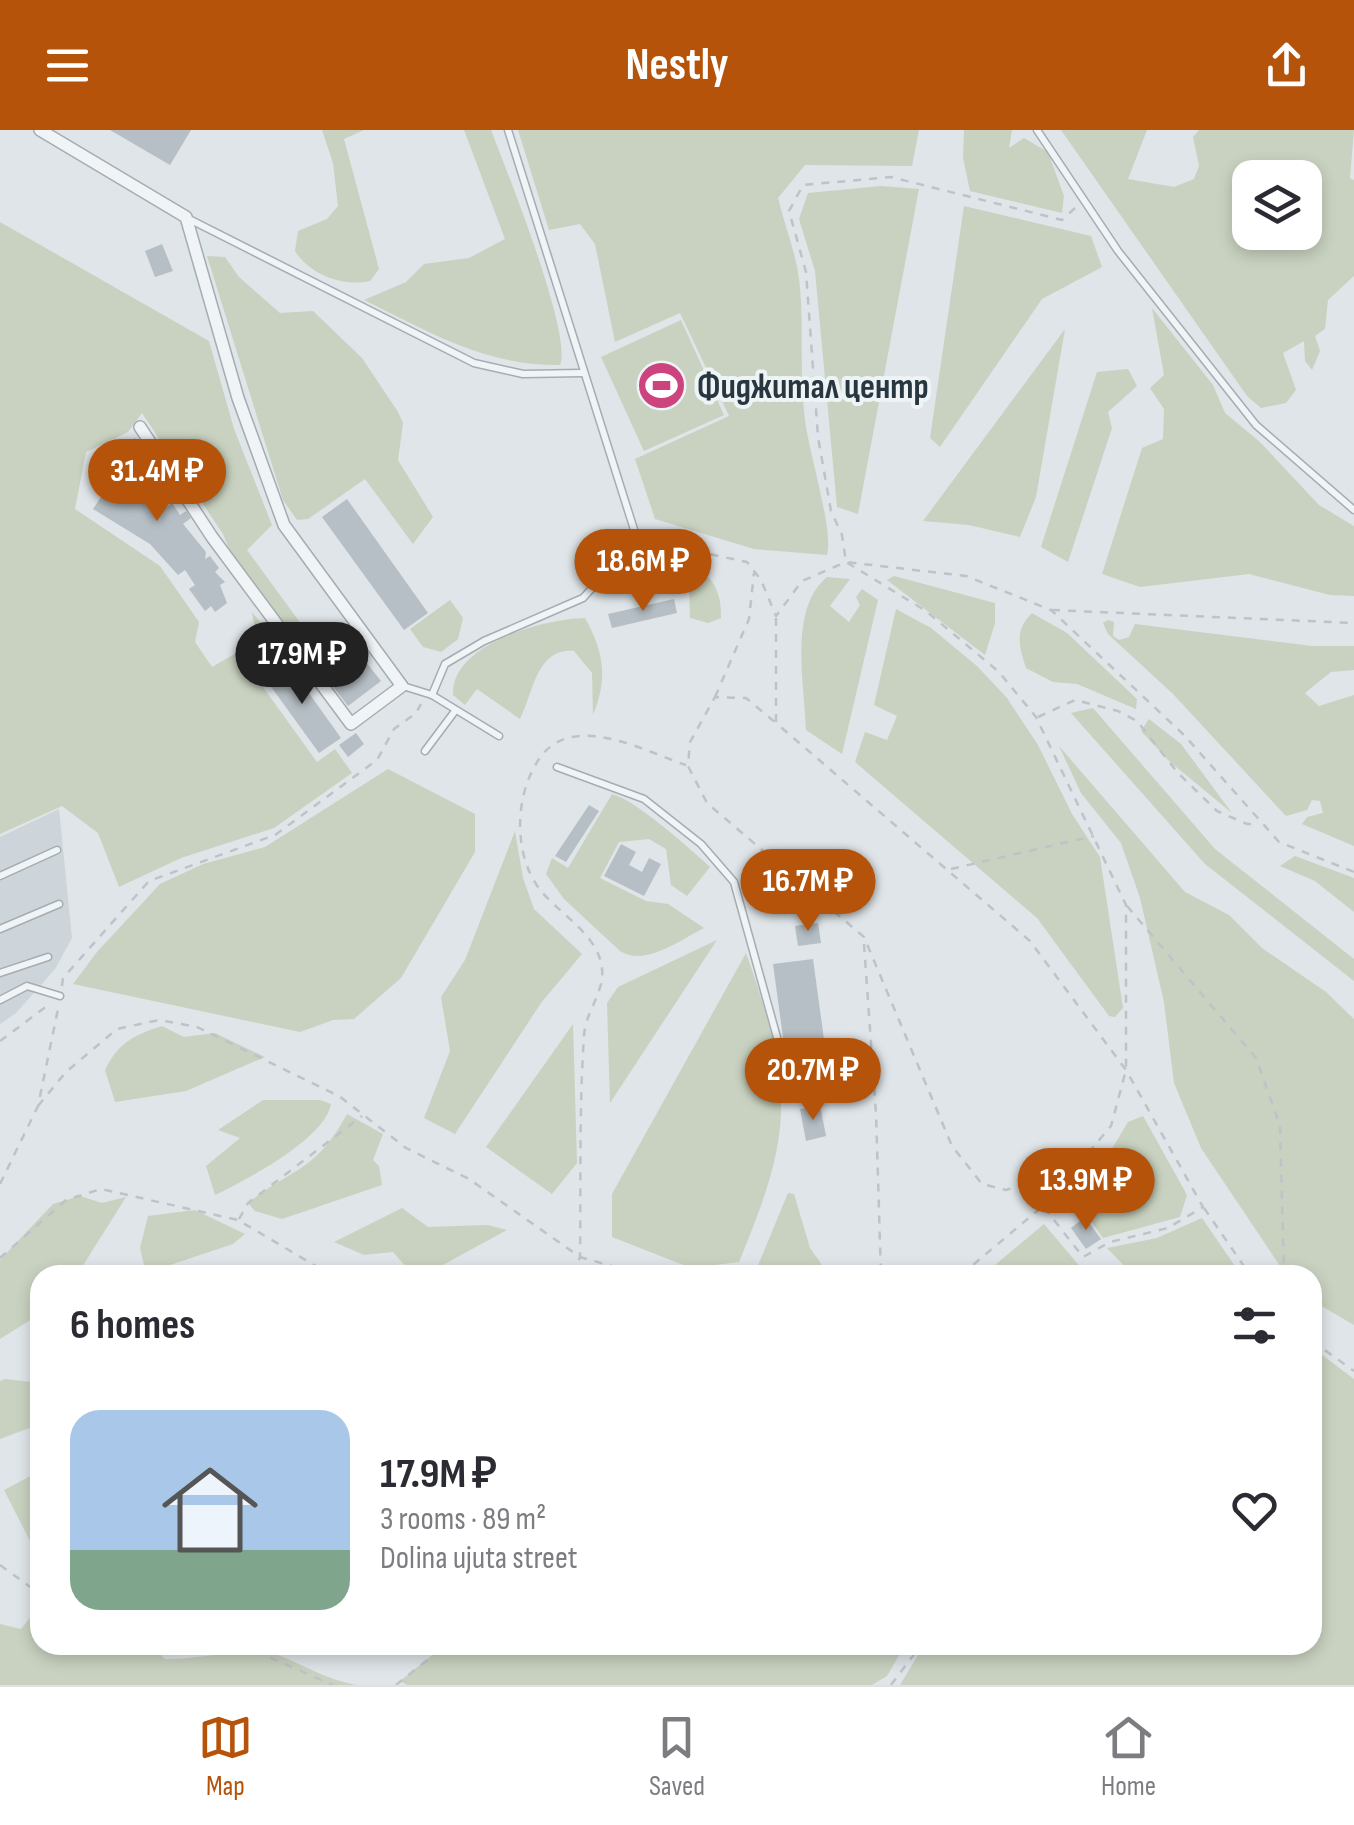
<!DOCTYPE html>
<meta charset="utf-8">
<style>
:root{--surface:#fff;--page:#f2f2f3;--text:#2b2b33;--muted:#7c7c81;--line:#e1e1e2;--accent:#b45309}
body{margin:0;font-family:"Sofia Sans Condensed",sans-serif;background:var(--page);color:var(--text);height:100vh;display:flex;flex-direction:column;font-size:38px;white-space:nowrap}
*{box-sizing:border-box;margin:0}
p{font-size:32px;color:var(--muted)}
.icon{flex:none;width:55px;height:55px;fill:none;stroke:currentColor;stroke-width:2;stroke-linecap:round;stroke-linejoin:round}
.map{position:relative;flex:1;overflow:hidden}
.side{position:absolute;left:30px;top:1135px;width:1292px;height:390px;display:flex;flex-direction:column;background:var(--surface);border-radius:30px;box-shadow:0 5px 15px #0003}
.side>*{flex:none}
.buttons{position:absolute;left:1232px;top:30px;display:grid;gap:20px}
.buttons a{display:grid;place-items:center;width:90px;height:90px;border-radius:20px;background:var(--surface);box-shadow:0 5px 15px #0003;font-size:50px}
.price{position:absolute;translate:-50% -85px;padding:0 22px;border-radius:35px;background:var(--accent);color:#fff;font-size:32px;line-height:65px;filter:drop-shadow(0 2px 5px #0008)}
.price::after{content:'';position:absolute;left:50%;top:60px;width:30px;height:22px;margin-left:-15px;background:inherit;clip-path:polygon(0 0,100% 0,50% 100%)}
.price.on{background:#222;color:#fff}
ul{padding:0;list-style:none}
li{display:flex;align-items:center;gap:30px;height:250px;padding:0 40px}
li span{display:grid;place-items:center;flex:none;width:280px;height:200px;border-radius:30px;color:#555}
li>.icon{margin-inline-start:auto}
span .icon{width:120px;height:120px;fill:#fffc;stroke-width:1}
li b{font-size:42px}
h2{display:flex;justify-content:space-between;align-items:center;height:120px;padding:0 40px;font-size:42px}
header{display:flex;justify-content:space-between;align-items:center;height:130px;padding:0 40px;background:var(--accent);color:#fff;font-size:45px;font-weight:700}
.tab-bar{display:flex;justify-content:space-around;align-items:center;height:140px;border-top:2px solid var(--line);background:var(--surface);font-size:28px;color:var(--muted)}
.tab-bar a{display:grid;justify-items:center;gap:5px}
.tab-bar .on{color:var(--accent)}
.map>svg:first-child{display:block}
.built{fill:#cdd5da}
.green{fill:#c9d2c0;fill-rule:evenodd}
.building{fill:#b6bfc5}
.lines{fill:none;stroke-linecap:round;stroke-linejoin:round}
.service-casing{stroke:#a4adb2;stroke-width:9}
.minor-casing{stroke:#a4adb2;stroke-width:14}
.path{stroke:#bdc3c6;stroke-width:2.5;stroke-dasharray:8 8;stroke-linecap:butt}
.service{stroke:#f1f4f6;stroke-width:6}
.minor{stroke:#f1f4f6;stroke-width:11}
.labels{text-anchor:middle;stroke-width:8;stroke-linejoin:round;paint-order:stroke}
.poi-label{font-size:35px;font-weight:bold;fill:#28363f;stroke:#eef3f6;text-anchor:start}
</style>
<header><svg class="icon" aria-label="menu" viewBox="0 0 24 24"><path d="M4 6h16M4 12h16M4 18h16"/></svg>Nestly<svg class="icon" aria-label="share" viewBox="0 0 24 24"><path d="M12 15V3M7 8l5-5 5 5M5 13v7h14v-7"/></svg></header>
<div class="map">
<svg width="1354" height="1555" viewBox="0 0 1354 1555">
<rect width="100%" height="100%" fill="#dfe5e8"/>
<polygon class="built" points="59,679 72,808 55,839 16,883 0,894 0,707"/>
<g class="green">
<path d="M 322,0 L 364,0 L 344,9 L 379,139 L 370,151 C 343,157 310,145 295,121 L 298,101 L 327,89 L 338,76 L 333,33 Z"/>
<path d="M 464,0 L 491,0 C 506,39 573,205 560,235 C 486,236 429,202 364,170 L 406,152 L 424,134 L 469,128 L 505,109 Z"/>
<path d="M 518,0 L 919,0 L 912,36 L 805,35 L 778,68 C 785,97 798,128 800,158 C 804,202 799,246 805,290 C 809,323 834,401 827,425 L 754,419 L 655,389 L 635,329 L 729,286 L 680,183 L 615,212 L 595,114 L 580,94 L 549,100 Z"/>
<polygon points="964,0 1012,0 1009,18 1024,8 1048,22 1064,66 1062,83 970,61 963,28"/>
<path d="M 1061,0 L 1147,0 L 1128,49 L 1174,57 L 1194,49 L 1199,36 L 1193,7 L 1199,0 L 1354,0 L 1350,48 L 1354,50 L 1354,146 L 1328,170 L 1325,199 L 1315,206 L 1320,221 L 1312,240 L 1305,231 L 1304,211 L 1283,223 L 1296,260 L 1286,273 L 1261,278 L 1247,266 ZM 1250,48 L 1305,48 L 1305,102 L 1250,102 Z"/>
<polygon points="881,56 919,59 858,384 837,377 815,141 799,89 808,63"/>
<polygon points="964,76 1091,106 1102,137 1042,169 940,317 930,308"/>
<polygon points="0,92 209,211 234,299 272,395 247,420 312,509 325,514 320,526 309,529 230,421 223,404 142,283 128,302 86,322 75,379 160,436 199,492 195,512 212,537 257,511 252,482 285,523 255,546 317,632 335,619 352,643 274,698 181,728 119,757 98,703 62,676 0,704"/>
<polygon points="207,126 225,127 239,147 280,183 313,181 362,228 398,282 403,293 398,330 433,387 413,414 365,349 308,389 297,390 283,370"/>
<polygon points="1152,178 1213,255 1225,283 1260,312 1319,375 1354,396 1354,466 1330,465 1249,444 1140,457 1102,444 1142,318 1163,309 1164,279 1150,258 1164,245"/>
<polygon points="681,190 724,285 644,321 601,227"/>
<polygon points="1065,199 1036,367 1020,407 969,395 923,391"/>
<polygon points="1128,239 1137,256 1108,282 1112,298 1068,432 1041,417 1097,242"/>
<path d="M 673,421 C 703,440 722,450 721,488 L 708,493 L 690,488 L 689,459 L 661,446 L 657,425 Z"/>
<polygon points="894,446 995,473 995,493 985,525 887,450"/>
<path d="M 827,447 L 850,449 L 830,476 L 849,492 L 860,475 L 856,467 L 862,459 L 878,470 L 842,624 L 806,600 C 805,553 788,480 827,447 Z"/>
<polygon points="450,470 463,488 458,509 441,522 423,517 410,499"/>
<polygon points="896,479 931,498 977,536 1007,568 1038,615 1072,684 1100,727 1123,878 1115,887 1109,886 1037,788 855,632 865,602 887,610 897,586 874,575"/>
<path d="M 1032,483 L 1067,503 L 1137,569 L 1136,579 L 1077,554 L 1053,552 L 1026,538 C 1019,516 1014,501 1032,483 Z"/>
<path d="M 585,488 C 604,522 608,548 593,585 L 592,543 L 574,521 C 536,518 534,562 520,589 L 477,559 L 465,575 L 453,565 C 451,514 543,489 585,488 Z"/>
<polygon points="1108,490 1114,492 1113,506 1119,510 1129,507 1135,494 1312,516 1354,516 1354,540 1331,542 1305,563 1319,576 1354,565 1354,716 1302,694 1307,687 1323,683 1320,671 1312,670 1307,680 1286,686 1173,564 1108,504 1103,493"/>
<polygon points="1093,578 1215,719 1354,829 1354,851 1205,734 1071,583"/>
<polygon points="1149,589 1181,614 1232,683 1169,631 1141,601"/>
<polygon points="1059,616 1185,762 1229,785 1262,818 1326,862 1354,889 1354,1195 1313,1171 1312,1145 1286,1145 1201,1018 1174,953 1164,872 1140,768 1121,713 1081,663"/>
<polygon points="388,639 475,684 475,722 401,848 354,889 333,890 300,902 73,854 97,822 160,754 203,734 265,717"/>
<path d="M 612,664 C 637,671 688,717 710,737 L 687,766 L 671,755 L 666,719 L 649,709 L 619,712 L 600,748 L 646,771 L 668,774 L 704,798 C 680,810 645,837 620,821 L 564,769 L 546,744 L 552,728 L 568,738 Z"/>
<polygon points="515,701 523,748 534,779 582,824 541,873 455,1004 424,988 450,921 441,867 465,830"/>
<polygon points="1295,726 1354,748 1354,782 1315,751 1280,736"/>
<polygon points="717,810 610,973 607,873 618,857"/>
<path d="M 746,823 C 794,958 794,1000 739,1132 L 691,1138 L 612,1107 L 612,1064 Z"/>
<polygon points="573,894 577,1033 552,1064 486,1017"/>
<path d="M 162,896 L 184,907 L 215,903 L 265,927 L 186,961 L 115,972 L 105,940 C 118,913 134,905 162,896 Z"/>
<path d="M 263,970 L 320,970 L 331,974 C 325,1009 246,1050 215,1065 L 206,1036 L 240,1008 L 218,1000 Z"/>
<path d="M 347,984 L 383,1004 L 373,1030 L 379,1036 L 382,1055 L 282,1089 L 255,1081 L 248,1073 C 296,1036 316,1041 347,984 Z"/>
<polygon points="1143,986 1187,1065 1180,1087 1103,1108 1086,1084 1087,1061 1128,992"/>
<polygon points="788,1063 794,1064 810,1118 829,1145 754,1145"/>
<polygon points="80,1066 102,1073 126,1067 77,1145 40,1145 40,1184 0,1209 0,1130 53,1074"/>
<polygon points="402,1078 428,1097 488,1095 507,1100 441,1136 408,1139 393,1122 364,1125 334,1112"/>
<polygon points="195,1080 245,1104 233,1114 146,1143 140,1118 148,1086"/>
<polygon points="1202,1088 1241,1145 1133,1145 1107,1118 1157,1108"/>
<polygon points="1044,1094 1087,1145 983,1145"/>
<polygon points="1313,1218 1354,1249 1354,1555 900,1555 924,1515 1312,1515"/>
<polygon points="5,1249 40,1253 40,1294 0,1309 0,1251"/>
<polygon points="40,1341 40,1411 31,1413 4,1360"/>
<path d="M 37,1479 L 40,1515 L 150,1515 L 165,1529 C 192,1530 249,1518 268,1522 C 298,1530 321,1549 357,1555 L 0,1555 L 0,1494 L 21,1499 Z"/>
<polygon points="445,1515 905,1515 887,1546 872,1555 407,1555 400,1551"/>
</g>
<g class="building">
<polygon points="110,0 191,0 170,35"/>
<polygon points="162,114 173,141 155,147 145,121"/>
<polygon points="135,308 148,331 129,341 137,359 142,356 147,366 152,362 167,377 172,373 180,385 186,381 191,388 183,394 206,422 205,429 210,426 219,438 215,442 225,452 220,455 227,473 215,482 211,476 205,481 189,459 195,455 185,440 178,445 150,414 93,379 111,352 97,327"/>
<polygon points="347,369 428,483 404,500 322,387"/>
<polygon points="674,469 677,483 612,498 608,484"/>
<polygon points="350,512 381,551 348,576 318,537"/>
<polygon points="286,531 341,608 319,623 264,547"/>
<polygon points="356,603 364,614 348,627 339,615"/>
<polygon points="589,675 599,681 566,732 555,726"/>
<polygon points="621,714 636,722 629,735 642,742 649,728 661,734 644,766 604,746"/>
<polygon points="818,793 821,813 798,816 795,796"/>
<polygon points="813,829 829,946 789,951 773,834"/>
<polygon points="820,975 826,1006 806,1011 800,979"/>
<polygon points="1085,1087 1101,1109 1086,1119 1071,1098"/>
</g>
<g class="lines">
<defs>
<g id="service">
<polyline points="1037,0 1118,121 1256,295 1354,380"/>
<polyline points="187,88 474,233 523,244 583,243"/>
<polyline points="403,556 432,565 499,606"/>
<polyline points="432,565 445,534 484,511 583,468 637,409 508,0"/>
<polyline points="425,621 455,581"/>
<polyline points="557,637 644,669 701,714 734,752 778,911"/>
<polyline points="0,746 57,720"/>
<polyline points="0,799 59,774"/>
<polyline points="0,843 48,827"/>
<polyline points="0,870 27,856 60,866"/>
</g>
<polyline id="minor" points="40,0 186,87 238,268 284,395 402,556 351,594 212,407 140,297"/>
</defs>
<use href="#service" class="service-casing"/>
<use href="#minor" class="minor-casing"/>
<g class="path">
<polyline points="1075,78 1062,90 891,47 803,55 789,81 806,142 818,307 831,381 842,405 846,432 966,446 1051,480 1184,605 1279,712 1354,742"/>
<polyline points="648,411 747,432 761,450 776,486 802,451 846,432 926,481 999,542 1036,587 1126,775 1126,940 1111,996 1077,1036 1006,1060 982,1054 952,1016 864,807 707,673 688,636 690,612 715,567 746,568 776,593"/>
<polyline points="1052,480 1354,493"/>
<polyline points="776,488 776,593 1030,811 1126,940 1203,1077 1168,1098 1110,1112 1083,1127 1043,1076"/>
<polyline points="715,567 749,489 754,443"/>
<polyline points="1038,587 1075,570 1118,581 1137,591 1178,643 1217,681 1247,694 1259,694"/>
<polyline points="951,739 1094,706"/>
<polyline points="1127,776 1256,928 1280,996 1284,1145"/>
<polyline points="864,814 876,984 881,1145"/>
<polyline points="62,856 63,848 149,751 275,705 377,630 394,599 416,583 421,574"/>
<polyline points="0,911 51,873"/>
<polyline points="38,976 66,942 117,899 159,890 197,897 339,966 406,1018 469,1049 580,1127 643,1145"/>
<polyline points="0,1054 38,976 58,879"/>
<polyline points="1204,1078 1250,1145"/>
<polyline points="239,1089 248,1073 362,986"/>
<polyline points="0,1128 66,1070 101,1059 238,1090 331,1145"/>
<path d="M 573,1145 L 580,1127 C 581,1053 579,979 584,906 C 585,885 600,867 602,848 C 606,807 558,785 538,757 C 514,723 515,669 536,634 C 567,578 641,620 686,635"/>
<polyline points="961,1145 1043,1076 1076,1037"/>
<polyline points="1312,1211 1354,1241"/>
<polyline points="0,1435 40,1464"/>
<polyline points="241,1515 333,1555"/>
<polyline points="396,1555 446,1515"/>
<polyline points="891,1555 921,1515"/>
</g>
<use href="#service" class="service"/>
<use href="#minor" class="minor"/>
</g>
<defs>
<symbol id="stadium-disc" viewBox="-11 -11 22 22"><circle r="9.5" fill="#cd437d" stroke="#eef3f6"/><path d="M0-5a6.5 5 0 1 0 0 10a6.5 5 0 1 0 0-10ZM-3.5-1.8h7v3.6h-7Z" fill="#fff"/></symbol>
</defs>
<g fill-rule="evenodd">
<use href="#stadium-disc" x="634" y="228" width="55" height="55"/>
</g>
<g class="labels">
<g class="poi-label">
<text x="697" y="268">Фиджитал центр</text>
</g>
</g>
</svg>
<div class="buttons">
<a><svg class="icon" aria-label="layers" viewBox="0 0 24 24"><path d="M12 4l9 5-9 5-9-5zM3 14l9 5 9-5"/></svg></a>
</div>
<b class="price" style="left:157px;top:394px">31.4M ₽</b>
<b class="price" style="left:643px;top:484px">18.6M ₽</b>
<b class="price on" style="left:302px;top:577px">17.9M ₽</b>
<b class="price" style="left:808px;top:804px">16.7M ₽</b>
<b class="price" style="left:813px;top:993px">20.7M ₽</b>
<b class="price" style="left:1086px;top:1103px">13.9M ₽</b>
<section class="side">
<h2>6 homes<svg class="icon" aria-label="filters" viewBox="0 0 24 24"><path d="M4 7h16M4 17h16"/><circle cx="9" cy="7" r="2"/><circle cx="15" cy="17" r="2"/></svg></h2>
<ul>
<li><span style="background:linear-gradient(#a9c7e8 70%,#7fa58c 0)"><svg class="icon" aria-label="home" viewBox="0 0 24 24"><path d="M3 11l9-7 9 7M6 9v11h12V9"/></svg></span><div><b>17.9M ₽</b><p>3 rooms · 89 m²</p><p>Dolina ujuta street</p></div><svg class="icon" aria-label="heart" viewBox="0 0 24 24"><path d="M12 20l-8-8c-3-5 5-10 8-4 3-6 11-1 8 4z"/></svg></li>
</ul>
</section>
</div>
<nav class="tab-bar">
<a class="on"><svg class="icon" aria-label="map" viewBox="0 0 24 24"><path d="M3 6l6-2 6 2 6-2v14l-6 2-6-2-6 2zM9 4v14M15 6v14"/></svg>Map</a>
<a><svg class="icon" aria-label="saved" viewBox="0 0 24 24"><path d="M7 4h10v16l-5-4-5 4z"/></svg>Saved</a>
<a><svg class="icon" aria-label="home" viewBox="0 0 24 24"><path d="M3 11l9-7 9 7M6 9v11h12V9"/></svg>Home</a>
</nav>
